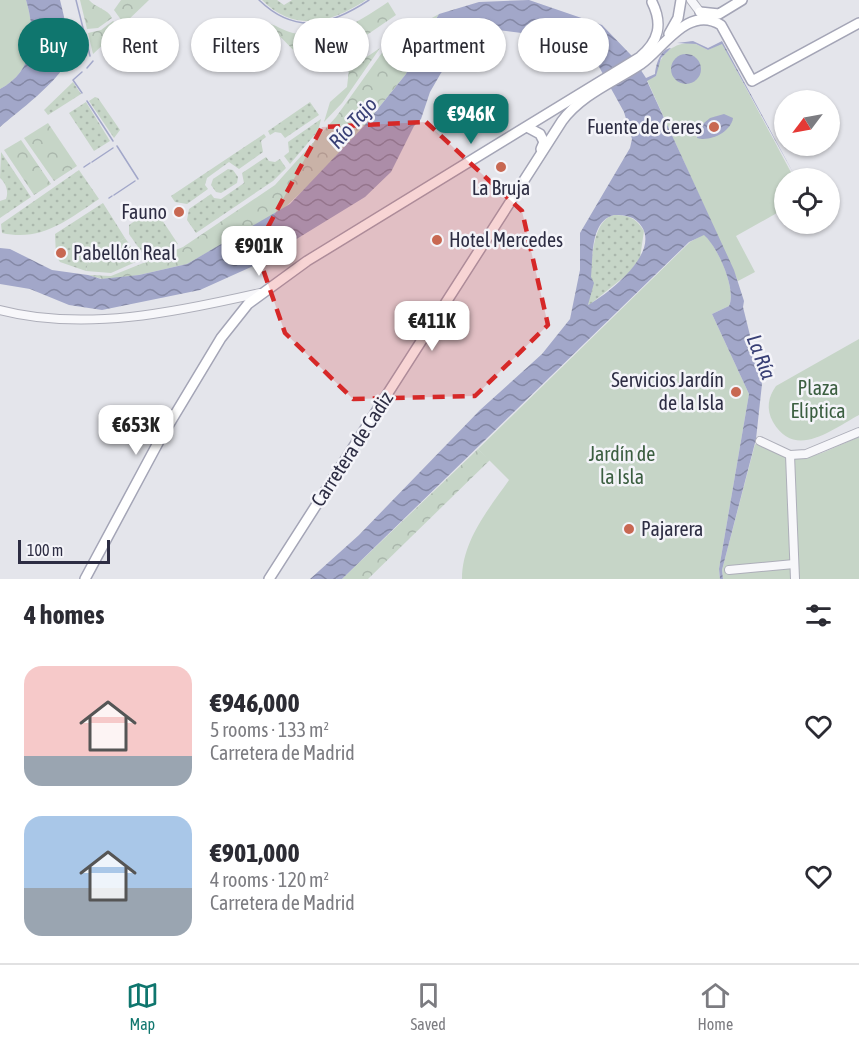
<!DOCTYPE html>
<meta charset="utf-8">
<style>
:root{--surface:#fff;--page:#f2f2f3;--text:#2b2b33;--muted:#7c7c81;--line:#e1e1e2;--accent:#0f766e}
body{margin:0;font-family:"Asap Condensed",sans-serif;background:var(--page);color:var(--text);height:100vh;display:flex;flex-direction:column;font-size:22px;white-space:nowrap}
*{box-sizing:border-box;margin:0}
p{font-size:20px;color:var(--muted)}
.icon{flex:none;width:33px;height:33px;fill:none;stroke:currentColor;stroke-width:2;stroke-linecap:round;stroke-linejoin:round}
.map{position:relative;height:579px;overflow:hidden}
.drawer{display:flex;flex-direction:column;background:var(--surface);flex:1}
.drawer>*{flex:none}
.banner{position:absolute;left:18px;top:18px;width:824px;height:54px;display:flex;gap:12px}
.needle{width:39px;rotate:238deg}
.tools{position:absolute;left:774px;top:90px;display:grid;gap:12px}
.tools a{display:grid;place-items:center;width:66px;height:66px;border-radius:50%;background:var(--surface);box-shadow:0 2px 4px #0004;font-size:30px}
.scale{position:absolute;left:18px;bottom:15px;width:92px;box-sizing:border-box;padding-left:6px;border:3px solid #2d2d43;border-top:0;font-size:16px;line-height:21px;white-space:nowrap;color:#2d2d43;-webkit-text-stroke:4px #f4f4f9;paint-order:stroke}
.price{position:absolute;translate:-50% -51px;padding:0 14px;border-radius:12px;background:#fff;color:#222;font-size:20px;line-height:39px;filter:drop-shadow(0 2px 3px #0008)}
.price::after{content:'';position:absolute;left:50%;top:36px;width:18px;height:14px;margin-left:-9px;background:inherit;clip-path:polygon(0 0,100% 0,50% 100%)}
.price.on{background:var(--accent);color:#fff}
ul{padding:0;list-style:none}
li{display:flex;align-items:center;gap:18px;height:150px;padding:0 24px}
li span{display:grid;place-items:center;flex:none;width:168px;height:120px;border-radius:18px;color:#555}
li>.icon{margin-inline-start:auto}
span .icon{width:72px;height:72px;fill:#fffc;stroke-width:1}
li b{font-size:26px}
h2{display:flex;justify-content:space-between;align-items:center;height:72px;padding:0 24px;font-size:26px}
.pill{padding:0 21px;border-radius:27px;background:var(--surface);box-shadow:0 2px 4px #0004;font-size:21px;line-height:54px}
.pill.on{background:var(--accent);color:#fff}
.dock{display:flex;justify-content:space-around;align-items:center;height:84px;border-top:2px solid var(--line);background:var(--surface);font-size:16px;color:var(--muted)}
.dock a{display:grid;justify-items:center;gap:3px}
.dock .on{color:var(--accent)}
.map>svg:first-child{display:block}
.grass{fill:url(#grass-dots)}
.forest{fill:url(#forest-crowns)}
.green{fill:#c6d5c7}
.water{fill:url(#water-waves);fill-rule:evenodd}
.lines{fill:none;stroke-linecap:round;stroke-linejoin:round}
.stream{stroke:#a2a7c9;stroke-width:1.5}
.minor-casing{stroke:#adaeb9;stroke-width:10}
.major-casing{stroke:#a4a5b6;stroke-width:12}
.minor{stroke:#f7f7fa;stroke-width:8}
.major{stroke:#fff;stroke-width:9}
.marked{fill:#d62828;fill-opacity:0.2;stroke:#d62828;stroke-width:4.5;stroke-dasharray:12 8;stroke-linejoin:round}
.poi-dot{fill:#c86852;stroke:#f4f4f9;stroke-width:2}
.labels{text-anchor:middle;stroke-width:5;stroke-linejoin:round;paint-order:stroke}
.poi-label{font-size:20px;fill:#2d2d43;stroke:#f4f4f9;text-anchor:end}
.park-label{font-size:20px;fill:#3b5e40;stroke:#f4f4f9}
.street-label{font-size:20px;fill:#2d2d43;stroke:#f4f4f9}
.water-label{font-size:21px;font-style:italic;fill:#383f75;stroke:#f4f4f9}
</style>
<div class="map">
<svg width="859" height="579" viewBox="0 0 859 579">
<defs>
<pattern id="grass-dots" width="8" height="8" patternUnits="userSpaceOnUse" patternTransform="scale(1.5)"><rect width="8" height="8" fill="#c6d5c7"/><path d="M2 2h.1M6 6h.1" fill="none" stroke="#aab7ac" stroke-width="1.8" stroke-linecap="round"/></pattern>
<pattern id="forest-crowns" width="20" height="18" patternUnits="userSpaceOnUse" patternTransform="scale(1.5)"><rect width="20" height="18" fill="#c6d5c7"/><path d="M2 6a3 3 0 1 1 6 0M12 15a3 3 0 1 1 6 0" fill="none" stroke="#aab7ac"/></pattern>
<pattern id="water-waves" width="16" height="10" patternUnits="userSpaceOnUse" patternTransform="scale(1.5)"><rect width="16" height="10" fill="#a2a7c9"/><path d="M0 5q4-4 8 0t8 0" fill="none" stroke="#8488a5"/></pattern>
</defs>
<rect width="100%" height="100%" fill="#e4e5eb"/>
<g class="grass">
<path d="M 262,0 L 277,0 L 284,5 L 292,0 L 366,0 C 331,23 295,33 262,0 Z"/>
<polygon points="73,82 81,94 48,115 44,110"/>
<polygon points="95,97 98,98 120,130 114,138 89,101"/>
<polygon points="86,102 110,141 94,151 69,113"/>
<polygon points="310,102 319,115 285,138 281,133 275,132 270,135 268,131"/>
<polygon points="321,119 318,131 290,164 284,156 289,152 288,142"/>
<polygon points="264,134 266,137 261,141 263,152 239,169 229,162 207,178 205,185 208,189 187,204 175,202 171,196"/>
<path d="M 1,152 L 31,197 L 0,218 L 0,201 L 6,199 C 9,192 6,183 0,178 Z"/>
<polygon points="266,157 269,161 275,162 280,159 286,168 273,181 196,233 187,220 189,209 211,194 214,198 221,199 244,183 242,173"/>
<polygon points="228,169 233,170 238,177 237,183 221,193 216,192 211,185 213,179"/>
<path d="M 79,170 L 99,199 C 67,220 42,242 2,233 L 1,224 Z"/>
<polygon points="103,203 125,238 88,262 86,271 60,262 56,256 55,234"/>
<polygon points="154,208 178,244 145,257 129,234 129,225"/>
<path d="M 614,215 C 629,215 636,218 644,231 L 640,258 L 629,273 L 588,306 C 592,283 587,221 614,215 Z"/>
</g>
<g class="forest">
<path d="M 80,0 L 89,0 C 96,8 108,9 112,18 L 98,28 L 87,29 Z"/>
<polygon points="121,0 149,0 124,24 114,10"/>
<path d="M 388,2 L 396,15 L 339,54 C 325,47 312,48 302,59 L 267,23 C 274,24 284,31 293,33 C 331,41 358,22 388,2 Z"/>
<polygon points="439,14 415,54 406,74 364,126 309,185 282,210 187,264 139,275 106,280 88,275 111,276 183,247 275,185 336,117 384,50 410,30"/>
<polygon points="113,21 122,27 93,54 88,33 101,30"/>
<polygon points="380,48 342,103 324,122 330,102 347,87 349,69"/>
<polygon points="48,123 77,166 54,181 24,138"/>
<polygon points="21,140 51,184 34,195 4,150"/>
<polygon points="125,238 140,260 111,273 86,271 88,262"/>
<polygon points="478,449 490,460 368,579 342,579"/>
</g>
<g class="green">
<path d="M 0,0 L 26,0 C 36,33 35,71 0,89 Z"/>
<path d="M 686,43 L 696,44 L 708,50 L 722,43 L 794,178 L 784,178 L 784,209 L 736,236 L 755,272 L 738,281 L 647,80 L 656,76 C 658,58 668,46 686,43 Z"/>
<path d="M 704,234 C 717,246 737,289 729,306 L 712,314 L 749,394 L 719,569 L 720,579 L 462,579 C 462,541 488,510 509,480 L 478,449 L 690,242 Z"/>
<path d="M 859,339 L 859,415 C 831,430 795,460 773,422 C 766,409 768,397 776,386 Z"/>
<path d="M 859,437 L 859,579 L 723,579 L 722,570 L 755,444 C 807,466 809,458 859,437 Z"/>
</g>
<g class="water">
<path d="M 26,0 L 60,0 C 65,20 70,40 66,61 C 62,79 15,114 0,127 L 0,89 C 35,71 36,33 26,0 Z"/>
<path d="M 529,0 L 602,25 L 631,55 L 646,78 L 655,74 C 656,63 661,49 671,48 L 661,58 L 656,76 L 647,81 L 734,270 L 744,301 L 743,307 L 762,384 L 756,439 L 722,570 L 723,579 L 720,579 L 719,569 L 749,394 L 712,314 L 729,306 C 737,289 717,246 704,235 L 689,242 L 342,579 L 310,579 L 359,535 L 480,410 L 542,354 L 570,319 L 580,270 L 580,233 L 630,148 L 632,139 L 624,112 L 598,65 L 570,48 L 537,35 L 490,29 L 473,35 L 441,73 L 430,92 L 421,119 L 414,126 L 391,172 L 365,197 L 251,267 L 200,290 L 102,310 L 69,305 L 30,289 L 0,284 L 0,248 L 10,249 L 52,270 L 88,275 L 101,279 L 139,275 L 187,264 L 290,204 L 364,126 L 406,74 L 415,54 L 439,14 L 479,2 ZM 614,215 C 626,215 635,216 642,227 C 659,254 608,294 588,305 L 594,283 L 591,277 C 593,257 590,221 614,215 Z"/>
<polygon points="693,41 708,48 722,41 796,178 722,44 708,50 696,44 677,43"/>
<circle cx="686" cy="69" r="15"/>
<path d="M 724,114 L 733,118 C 731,132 710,142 697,138 L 698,128 L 710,118 Z"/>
</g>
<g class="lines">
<g class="stream">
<polyline points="76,0 90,56"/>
<path d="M 259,0 C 296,36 331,25 369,0"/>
<polyline points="87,68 93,61"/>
<polyline points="82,93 73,80 82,72"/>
<polyline points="87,101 113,141"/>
<polyline points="117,146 138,179"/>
<polyline points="92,162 113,148"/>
<polyline points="84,167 90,163"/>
<polyline points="114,195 135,181"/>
<polyline points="109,198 112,196"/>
</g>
<defs>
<g id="minor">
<polyline points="691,0 700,12"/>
<path d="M 0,310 C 84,332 177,312 260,293"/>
<polyline points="760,441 790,455 806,454 859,432"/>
<polyline points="790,455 795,579"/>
<polyline points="729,570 794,564"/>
</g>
<g id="major">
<polyline points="700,12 719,14 742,0"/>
<polyline points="669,34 678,18 681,0"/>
<polyline points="527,127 540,134 544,142 541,149"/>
<path d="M 85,579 L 159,441 L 221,338 L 248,304 L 307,261 L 640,57 C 659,41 663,24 652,2"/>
<path d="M 269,579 L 562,121 C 582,94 614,82 641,64 C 662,50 688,4 721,25 L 752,81 L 859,23"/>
</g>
</defs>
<use href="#minor" class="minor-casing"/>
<use href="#major" class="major-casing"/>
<use href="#minor" class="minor"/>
<use href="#major" class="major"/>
</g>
<path class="marked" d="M 426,122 L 522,211 L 548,325 L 475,396 L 353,399 L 285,333 L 256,249 L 322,127 Z"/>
<g class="poi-dot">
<circle cx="714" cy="127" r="6"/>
<circle cx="501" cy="167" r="6"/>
<circle cx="179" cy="212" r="6"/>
<circle cx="437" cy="240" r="6"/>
<circle cx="61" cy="253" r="6"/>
<circle cx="736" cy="392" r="6"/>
<circle cx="629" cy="529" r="6"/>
</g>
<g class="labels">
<g class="poi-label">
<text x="702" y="134">Fuente de Ceres</text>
<text x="501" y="195" text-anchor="middle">La Bruja</text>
<text x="167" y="219">Fauno</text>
<text x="449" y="247" text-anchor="start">Hotel Mercedes</text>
<text x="73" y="260" text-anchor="start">Pabellón Real</text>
<text x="724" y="387">Servicios Jardín<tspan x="724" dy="23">de la Isla</tspan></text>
<text x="641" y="536" text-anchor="start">Pajarera</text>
</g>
<g class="park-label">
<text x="818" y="395">Plaza<tspan x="818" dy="23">Elíptica</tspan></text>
<text x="622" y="461">Jardín de<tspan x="622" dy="23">la Isla</tspan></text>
</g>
<g class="street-label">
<text transform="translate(352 449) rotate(-57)" y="7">Carretera de Cadiz</text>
</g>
<g class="water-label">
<text transform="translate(353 123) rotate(-48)" y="7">Río Tajo</text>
<text transform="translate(761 357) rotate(69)" y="7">La Ría</text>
</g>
</g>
</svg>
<div class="tools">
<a><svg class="needle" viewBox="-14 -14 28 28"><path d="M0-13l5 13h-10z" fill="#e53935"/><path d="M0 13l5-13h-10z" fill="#7c7c81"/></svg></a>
<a><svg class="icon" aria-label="locate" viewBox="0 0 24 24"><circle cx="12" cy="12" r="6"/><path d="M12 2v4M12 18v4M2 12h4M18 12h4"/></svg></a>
</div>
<div class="scale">100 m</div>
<b class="price on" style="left:471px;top:145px">€946K</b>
<b class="price" style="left:259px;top:277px">€901K</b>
<b class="price" style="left:432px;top:352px">€411K</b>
<b class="price" style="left:136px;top:456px">€653K</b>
<div class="banner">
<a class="pill on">Buy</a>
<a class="pill">Rent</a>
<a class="pill">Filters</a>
<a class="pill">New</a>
<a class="pill">Apartment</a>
<a class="pill">House</a>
</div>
</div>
<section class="drawer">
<h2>4 homes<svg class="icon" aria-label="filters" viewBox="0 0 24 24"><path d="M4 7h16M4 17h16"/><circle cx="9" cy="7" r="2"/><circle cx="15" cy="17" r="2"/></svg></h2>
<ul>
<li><span style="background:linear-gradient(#f6c9c9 75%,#9aa5b1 0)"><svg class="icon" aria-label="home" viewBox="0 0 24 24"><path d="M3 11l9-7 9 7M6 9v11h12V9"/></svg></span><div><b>€946,000</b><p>5 rooms · 133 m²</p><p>Carretera de Madrid</p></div><svg class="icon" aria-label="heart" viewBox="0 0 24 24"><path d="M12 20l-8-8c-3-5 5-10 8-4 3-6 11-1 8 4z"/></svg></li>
<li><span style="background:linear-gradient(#a9c7e8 60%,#9aa5b1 0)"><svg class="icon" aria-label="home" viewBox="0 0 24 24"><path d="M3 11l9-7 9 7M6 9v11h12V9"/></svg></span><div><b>€901,000</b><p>4 rooms · 120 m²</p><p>Carretera de Madrid</p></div><svg class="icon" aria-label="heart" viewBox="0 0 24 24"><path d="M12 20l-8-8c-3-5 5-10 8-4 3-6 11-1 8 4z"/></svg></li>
</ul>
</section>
<nav class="dock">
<a class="on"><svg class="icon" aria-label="map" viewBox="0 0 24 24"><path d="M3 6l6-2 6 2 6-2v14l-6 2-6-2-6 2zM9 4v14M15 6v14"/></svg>Map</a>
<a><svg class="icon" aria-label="saved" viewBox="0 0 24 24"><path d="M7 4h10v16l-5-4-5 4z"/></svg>Saved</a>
<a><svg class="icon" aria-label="home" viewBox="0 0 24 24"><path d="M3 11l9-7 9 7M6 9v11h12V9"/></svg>Home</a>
</nav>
